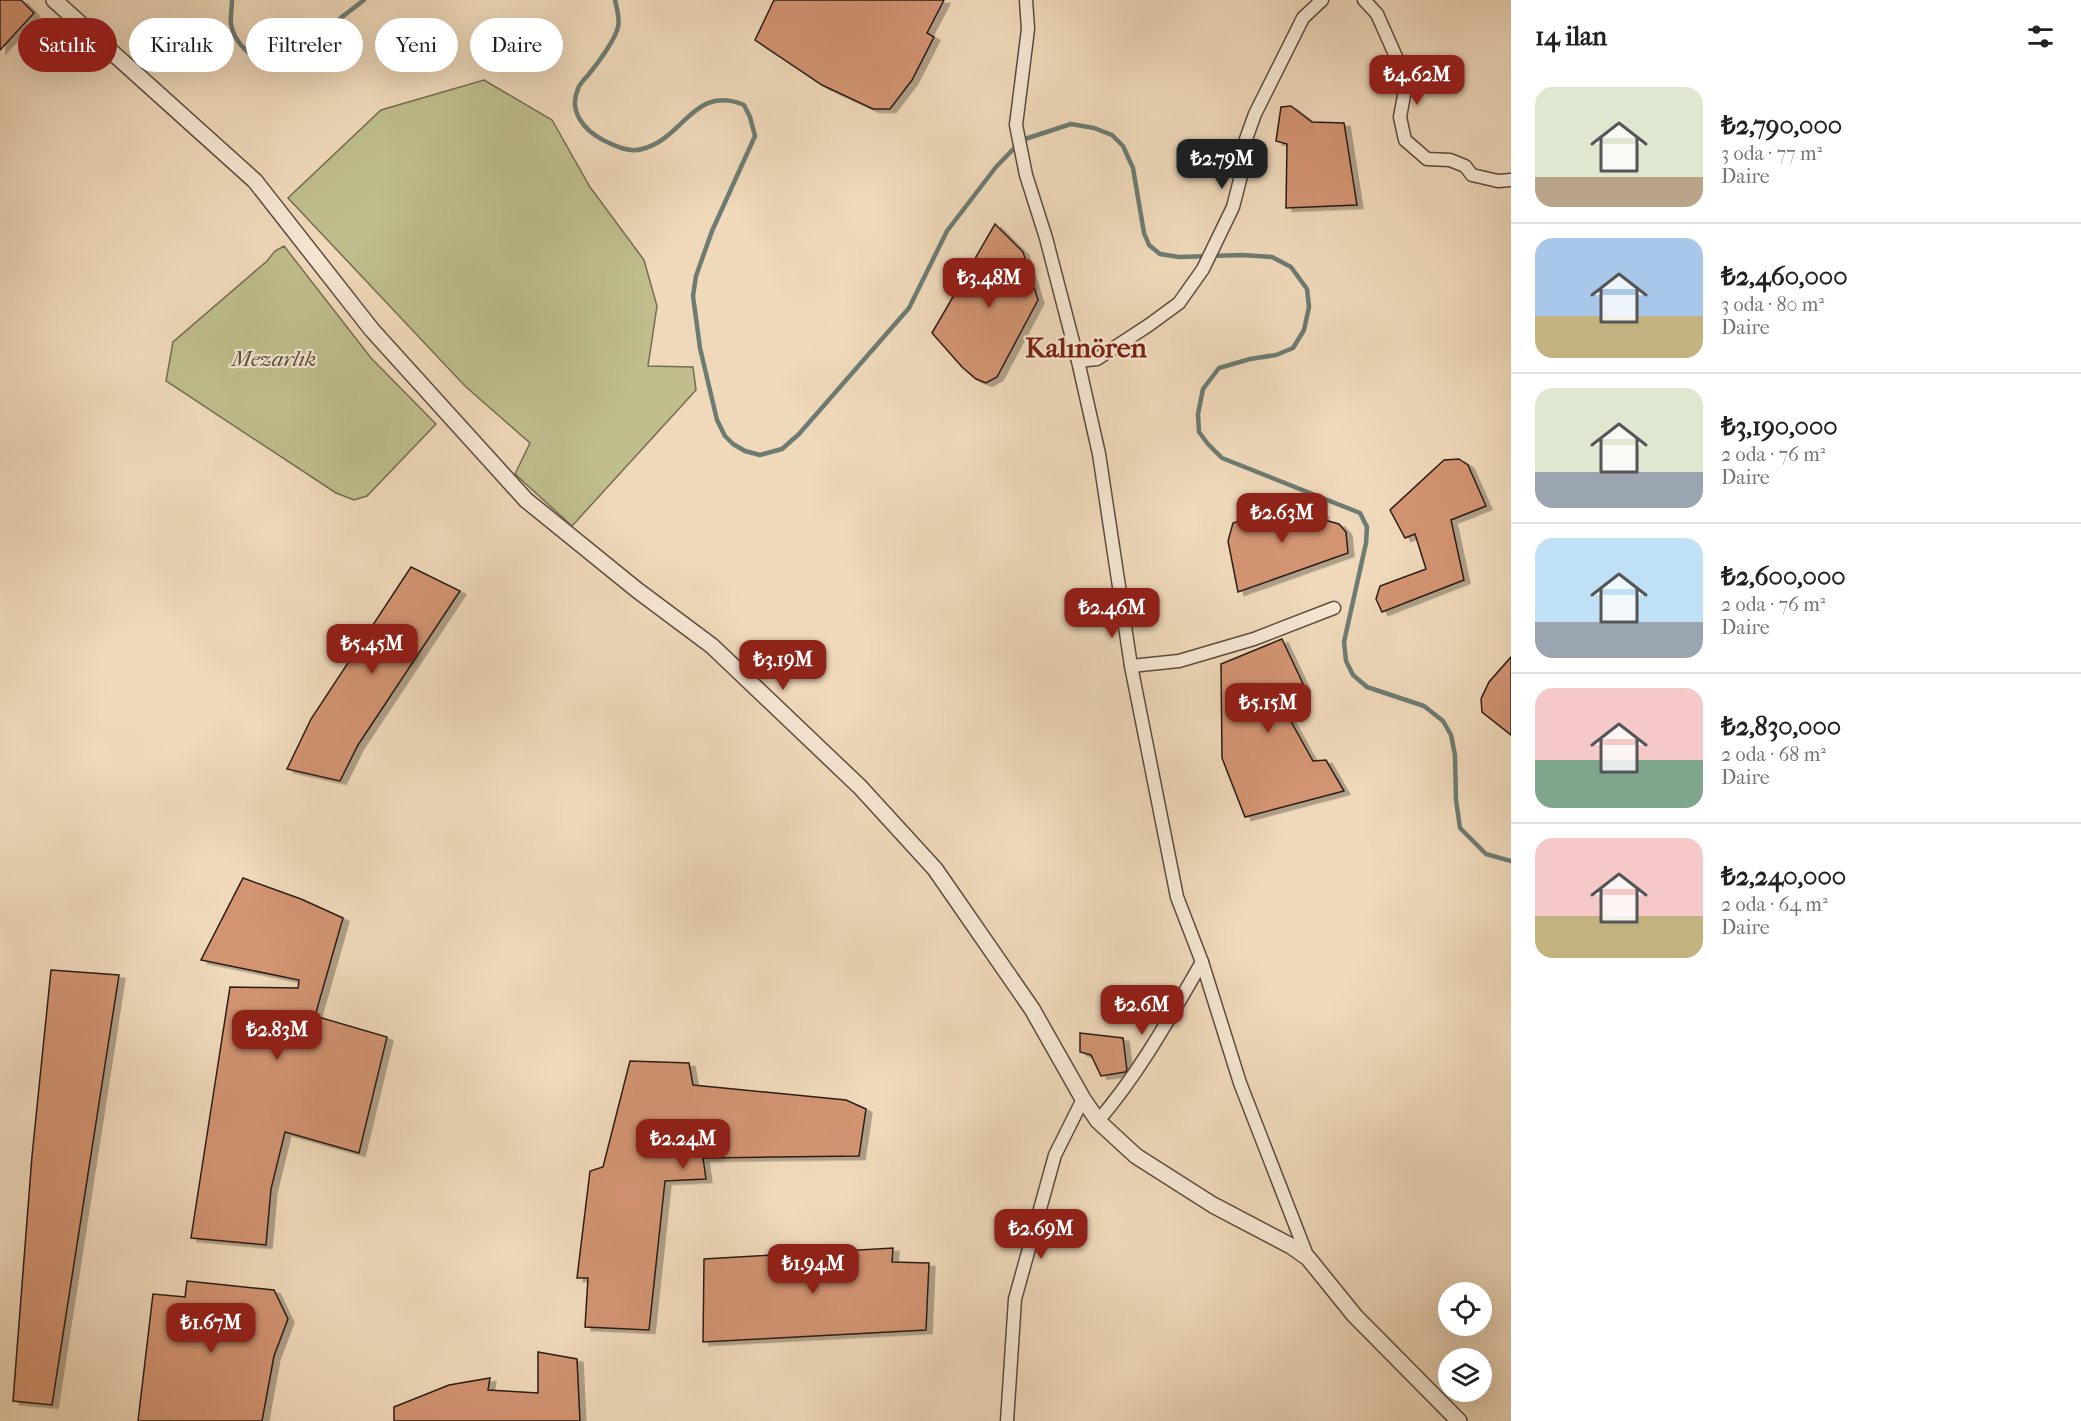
<!DOCTYPE html>
<html lang="tr">
<meta charset="utf-8">
<style>
:root{--surface:#fff;--page:#f2f2f2;--text:#222;--muted:#767676;--line:#e0e0e0;--accent:#8f2418}
body{margin:0;font-family:"IM FELL French Canon",serif;background:var(--page);color:var(--text);height:100vh;display:flex;flex-direction:column;font-size:22px;white-space:nowrap}
*{box-sizing:border-box;margin:0}
p{font-size:20px;color:var(--muted)}
.icon{flex:none;width:33px;height:33px;fill:none;stroke:currentColor;stroke-width:2;stroke-linecap:round;stroke-linejoin:round}
.map{position:relative;flex:1;overflow:hidden}
.details{display:flex;flex-direction:column;background:var(--surface);width:570px}
.details>*{flex:none}
.hud{position:absolute;left:18px;top:18px;width:570px;height:54px;display:flex;gap:12px}
.tools{position:absolute;left:1438px;top:1282px;display:grid;gap:12px}
.tools a{display:grid;place-items:center;width:54px;height:54px;border-radius:50%;background:var(--surface);box-shadow:0 6px 24px #0002;font-size:30px}
.price{position:absolute;translate:-50% -51px;padding:0 14px;border-radius:12px;background:var(--accent);color:#fff;font-size:20px;line-height:39px;filter:drop-shadow(0 2px 3px #0008)}
.price::after{content:'';position:absolute;left:50%;top:36px;width:18px;height:14px;margin-left:-9px;background:inherit;clip-path:polygon(0 0,100% 0,50% 100%)}
.price.current{background:#222;color:#fff}
ul{padding:0;list-style:none}
li{display:flex;align-items:center;gap:18px;height:150px;padding:0 24px}
li+li{border-top:2px solid var(--line)}
li span{display:grid;place-items:center;flex:none;width:168px;height:120px;border-radius:18px;color:#555}
li>.icon{margin-inline-start:auto}
span .icon{width:72px;height:72px;fill:#fffc;stroke-width:1}
li b{font-size:26px}
h2{display:flex;justify-content:space-between;align-items:center;height:72px;padding:0 24px;font-size:26px}
.chip{padding:0 21px;border-radius:27px;background:var(--surface);box-shadow:0 6px 24px #0002;font-size:21px;line-height:54px}
.chip.current{background:var(--accent);color:#fff}
main{display:flex;flex:1;min-height:0}
.map>svg:first-child{display:block}
.green{fill:#bfbe8c;stroke:#746d52;stroke-width:1.5}
.lines{fill:none;stroke-linecap:round;stroke-linejoin:round}
.stream{stroke:#6d7b72;stroke-width:4.5}
.building{fill:#d39472;stroke:#2a1c17;stroke-width:1.5;filter:url(#shadow)}
.minor-casing{stroke:#5b4b40;stroke-width:15}
.tertiary-casing{stroke:#5b4b40;stroke-width:18}
.minor{stroke:#f5e6d2;stroke-width:12}
.tertiary{stroke:#f5e6d2;stroke-width:15}
.labels{text-anchor:middle;stroke-width:4.5;stroke-linejoin:round;paint-order:stroke}
.park-label{font-size:22px;font-style:italic;fill:#574d3a;stroke:#f5e6d2}
.district-label{font-size:28px;font-weight:bold;fill:#7a1f14;stroke:#f5e6d2}
</style>
<main>
<div class="map">
<svg width="1511" height="1421" viewBox="0 0 1511 1421">
<defs>
<filter id="shadow"><feDropShadow dx="6" dy="3.5" stdDeviation="0" flood-color="#0004"/></filter>
</defs>
<rect width="100%" height="100%" fill="#efd9ba"/>
<filter id="stains"><feTurbulence type="fractalNoise" baseFrequency=".00333" numOctaves="4"/><feColorMatrix values="0 0 0 0 .2 0 0 0 0 .09 0 0 0 0 .02 0 0 0 .5 -.17"/></filter>
<radialGradient id="worn" r=".72"><stop offset=".6" stop-color="#630" stop-opacity="0"/><stop offset="1" stop-color="#630" stop-opacity=".3"/></radialGradient>
<g class="green">
<polygon points="484,80 552,120 590,187 644,260 657,306 648,366 693,367 696,390 572,526 515,474 530,443 465,386 288,198 381,110"/>
<polygon points="284,246 371,358 436,424 367,496 354,500 336,493 166,381 173,342 267,261 275,251"/>
</g>
<g class="lines">
<g class="stream">
<path d="M 232,0 C 232,8 230,17 231,24 C 234,44 256,64 276,62 C 281,62 286,59 290,57 L 364,0"/>
<path d="M 615,0 C 617,8 620,19 618,27 C 615,40 598,63 589,74 C 586,78 580,83 578,89 C 568,111 584,130 603,140 C 615,146 629,153 642,149 C 684,139 693,84 744,105 L 750,117 L 755,136 L 712,231 L 696,276 L 693,296 L 700,348 L 717,420 L 725,436 L 733,444 L 745,451 L 760,455 L 782,449 L 799,434 L 909,308 L 947,231 L 996,167 L 1022,140 L 1071,124 L 1094,128 L 1112,135 L 1123,146 L 1133,168 L 1144,233 L 1149,245 L 1160,254 L 1179,257 L 1242,255 L 1272,257 L 1291,267 L 1307,289 L 1309,307 L 1304,330 L 1293,348 L 1276,355 L 1250,359 L 1219,368 L 1203,389 L 1198,414 L 1199,432 L 1208,444 L 1222,458 L 1360,513 L 1367,527 L 1366,543 L 1344,642 L 1346,661 L 1353,675 L 1367,687 L 1424,706 L 1443,721 L 1451,735 L 1455,755 L 1456,800 L 1460,828 L 1486,854 L 1511,861"/>
</g>
</g>
<g class="building">
<polygon points="0,0 21,0 34,13 0,50"/>
<polygon points="774,0 944,0 927,33 934,37 912,80 890,109 873,109 822,85 755,40"/>
<polygon points="1291,106 1312,122 1344,123 1357,205 1286,208 1287,144 1276,141 1281,107"/>
<polygon points="995,224 1023,252 1038,300 997,377 986,383 976,379 962,367 932,333"/>
<polygon points="1459,459 1468,465 1486,506 1451,520 1464,580 1382,612 1376,599 1380,586 1426,569 1415,534 1405,538 1390,510 1444,460"/>
<polygon points="1294,503 1323,514 1321,519 1339,524 1346,532 1348,553 1238,592 1228,541 1233,523"/>
<polygon points="411,567 460,591 358,745 340,781 287,769 311,719"/>
<polygon points="1282,639 1305,688 1297,693 1303,709 1288,716 1313,761 1326,760 1344,791 1245,817 1222,758 1221,664"/>
<polygon points="1511,657 1511,735 1482,712 1481,699 1489,682"/>
<polygon points="243,878 301,899 343,918 315,1016 387,1037 359,1153 285,1132 271,1189 266,1245 191,1238 230,987 298,988 299,980 201,960"/>
<polygon points="51,970 119,975 52,1405 13,1401 32,1156"/>
<polygon points="1080,1033 1123,1038 1127,1070 1125,1072 1101,1076 1091,1055 1080,1052"/>
<polygon points="630,1061 689,1063 693,1085 846,1100 866,1109 859,1156 703,1158 706,1179 665,1181 649,1330 585,1327 588,1278 577,1278 590,1171 603,1167"/>
<polygon points="893,1248 892,1262 929,1263 926,1330 703,1342 704,1259"/>
<polygon points="187,1281 274,1290 288,1319 274,1356 262,1421 138,1421 153,1294 185,1297"/>
<polygon points="538,1352 577,1359 580,1421 394,1421 394,1407 449,1385 490,1378 488,1390 538,1393"/>
</g>
<g class="lines">
<defs>
<g id="minor">
<polyline points="1026,0 1028,29 1016,125 1026,175 1046,238 1078,361 1099,454 1131,666 1177,897 1202,962 1240,1083 1308,1258"/>
<polyline points="1364,0 1377,14 1397,59 1405,90 1400,117 1405,140 1427,159 1450,160 1465,166 1472,175 1498,181 1511,180"/>
<polyline points="1078,361 1097,359 1149,325 1179,303 1203,269 1233,207 1243,168 1246,139 1255,114 1303,18 1322,0"/>
<polyline points="1131,666 1179,661 1254,639 1334,608"/>
<path d="M 1098,1121 C 1140,1072 1170,1017 1202,962"/>
<polyline points="1007,1421 1015,1299 1055,1155 1083,1099"/>
</g>
<polyline id="tertiary" points="54,0 255,181 372,330 526,500 637,590 712,646 860,787 935,869 1032,1009 1083,1099 1098,1121 1136,1156 1213,1205 1291,1246 1308,1258 1355,1316 1459,1421"/>
</defs>
<use href="#minor" class="minor-casing"/>
<use href="#tertiary" class="tertiary-casing"/>
<use href="#minor" class="minor"/>
<use href="#tertiary" class="tertiary"/>
</g>
<g class="labels">
<g class="park-label">
<text x="274" y="366">Mezarlık</text>
</g>
<g class="district-label">
<text x="1086" y="357">Kalınören</text>
</g>
</g>
<rect width="100%" height="100%" filter="url(#stains)"/>
<rect width="100%" height="100%" fill="url(#worn)"/>
</svg>
<div class="tools">
<a><svg class="icon" aria-label="locate" viewBox="0 0 24 24"><circle cx="12" cy="12" r="6"/><path d="M12 2v4M12 18v4M2 12h4M18 12h4"/></svg></a>
<a><svg class="icon" aria-label="layers" viewBox="0 0 24 24"><path d="M12 4l9 5-9 5-9-5zM3 14l9 5 9-5"/></svg></a>
</div>
<b class="price" style="left:1417px;top:106px">₺4.62M</b>
<b class="price current" style="left:1222px;top:190px">₺2.79M</b>
<b class="price" style="left:989px;top:309px">₺3.48M</b>
<b class="price" style="left:1282px;top:544px">₺2.63M</b>
<b class="price" style="left:1112px;top:639px">₺2.46M</b>
<b class="price" style="left:372px;top:675px">₺5.45M</b>
<b class="price" style="left:783px;top:691px">₺3.19M</b>
<b class="price" style="left:1268px;top:734px">₺5.15M</b>
<b class="price" style="left:1142px;top:1036px">₺2.6M</b>
<b class="price" style="left:277px;top:1061px">₺2.83M</b>
<b class="price" style="left:683px;top:1170px">₺2.24M</b>
<b class="price" style="left:1041px;top:1260px">₺2.69M</b>
<b class="price" style="left:813px;top:1295px">₺1.94M</b>
<b class="price" style="left:211px;top:1354px">₺1.67M</b>
<div class="hud">
<a class="chip current">Satılık</a>
<a class="chip">Kiralık</a>
<a class="chip">Filtreler</a>
<a class="chip">Yeni</a>
<a class="chip">Daire</a>
</div>
</div>
<section class="details">
<h2>14 ilan<svg class="icon" aria-label="filters" viewBox="0 0 24 24"><path d="M4 7h16M4 17h16"/><circle cx="9" cy="7" r="2"/><circle cx="15" cy="17" r="2"/></svg></h2>
<ul>
<li><span style="background:linear-gradient(#dfe7d0 75%,#b9a48a 0)"><svg class="icon" aria-label="home" viewBox="0 0 24 24"><path d="M3 11l9-7 9 7M6 9v11h12V9"/></svg></span><div><b>₺2,790,000</b><p>3 oda · 77 m²</p><p>Daire</p></div></li>
<li><span style="background:linear-gradient(#a9c7e8 65%,#c2b280 0)"><svg class="icon" aria-label="home" viewBox="0 0 24 24"><path d="M3 11l9-7 9 7M6 9v11h12V9"/></svg></span><div><b>₺2,460,000</b><p>3 oda · 80 m²</p><p>Daire</p></div></li>
<li><span style="background:linear-gradient(#dfe7d0 70%,#9aa5b1 0)"><svg class="icon" aria-label="home" viewBox="0 0 24 24"><path d="M3 11l9-7 9 7M6 9v11h12V9"/></svg></span><div><b>₺3,190,000</b><p>2 oda · 76 m²</p><p>Daire</p></div></li>
<li><span style="background:linear-gradient(#bfe0f5 70%,#9aa5b1 0)"><svg class="icon" aria-label="home" viewBox="0 0 24 24"><path d="M3 11l9-7 9 7M6 9v11h12V9"/></svg></span><div><b>₺2,600,000</b><p>2 oda · 76 m²</p><p>Daire</p></div></li>
<li><span style="background:linear-gradient(#f6c9c9 60%,#7fa58c 0)"><svg class="icon" aria-label="home" viewBox="0 0 24 24"><path d="M3 11l9-7 9 7M6 9v11h12V9"/></svg></span><div><b>₺2,830,000</b><p>2 oda · 68 m²</p><p>Daire</p></div></li>
<li><span style="background:linear-gradient(#f6c9c9 65%,#c2b280 0)"><svg class="icon" aria-label="home" viewBox="0 0 24 24"><path d="M3 11l9-7 9 7M6 9v11h12V9"/></svg></span><div><b>₺2,240,000</b><p>2 oda · 64 m²</p><p>Daire</p></div></li>
</ul>
</section>
</main>
